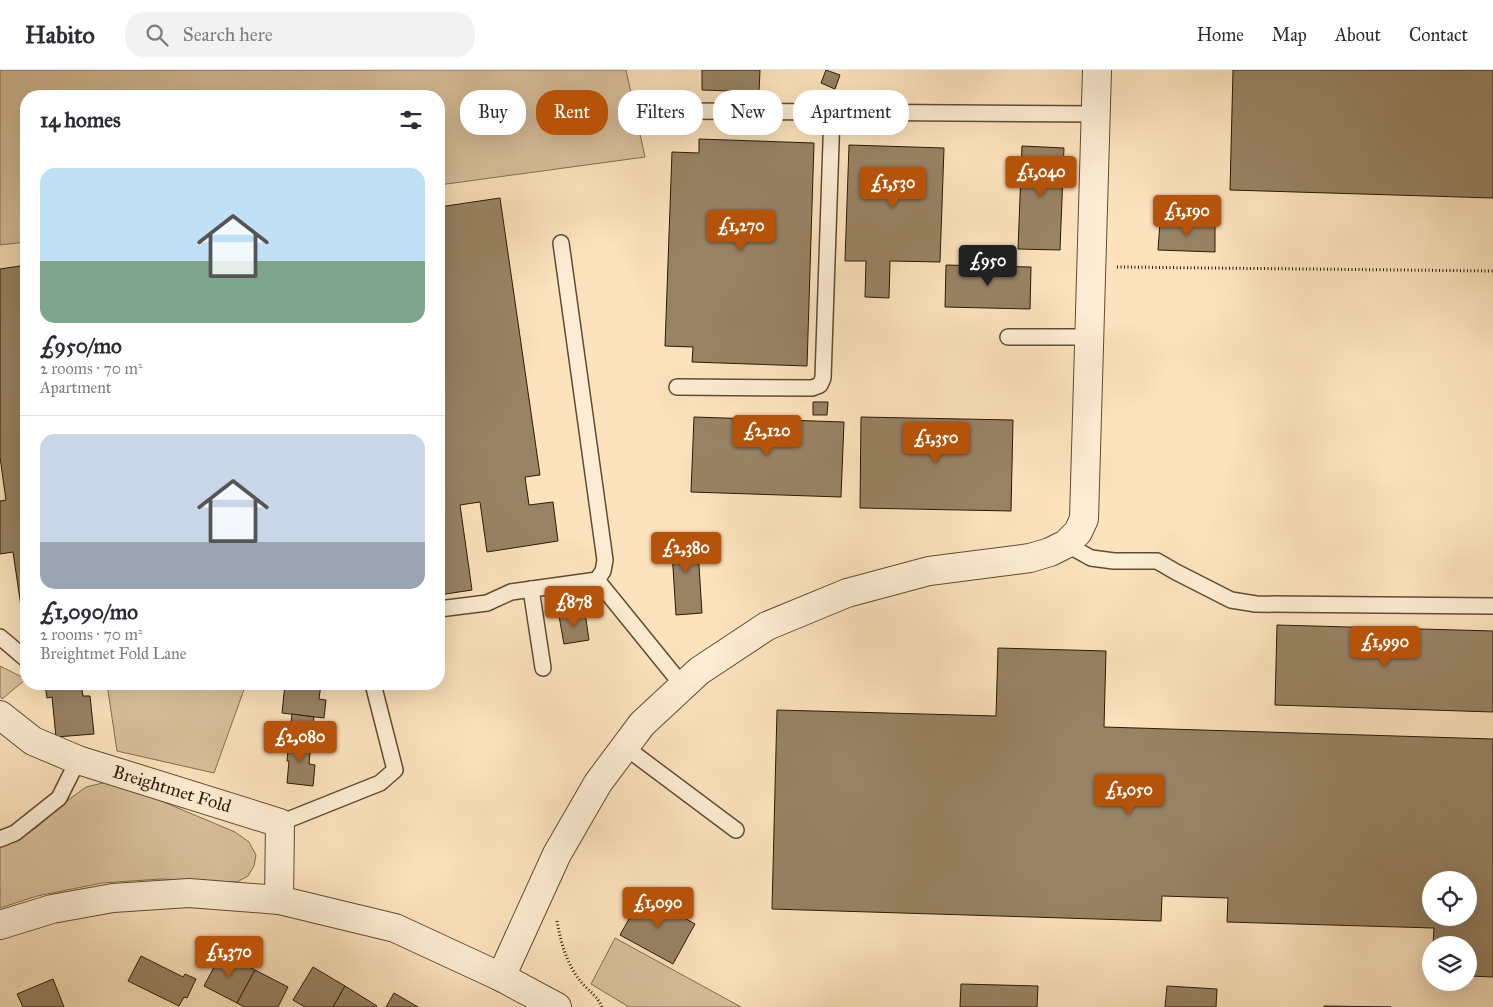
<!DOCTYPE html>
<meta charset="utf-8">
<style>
:root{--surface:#fff;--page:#f2f2f3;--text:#2b2b33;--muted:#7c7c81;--line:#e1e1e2;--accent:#b45309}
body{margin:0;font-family:"IM FELL Great Primer",serif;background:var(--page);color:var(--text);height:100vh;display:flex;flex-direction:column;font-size:19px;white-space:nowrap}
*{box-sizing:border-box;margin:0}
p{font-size:16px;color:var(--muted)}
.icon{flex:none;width:28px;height:28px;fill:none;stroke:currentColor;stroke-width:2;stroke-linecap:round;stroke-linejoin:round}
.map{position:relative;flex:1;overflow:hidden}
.details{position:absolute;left:20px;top:20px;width:425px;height:600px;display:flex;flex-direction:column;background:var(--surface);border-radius:20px;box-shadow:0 5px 20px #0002}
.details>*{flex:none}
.guide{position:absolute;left:460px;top:20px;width:475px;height:45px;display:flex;gap:10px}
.controls{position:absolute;left:1422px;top:801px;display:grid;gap:10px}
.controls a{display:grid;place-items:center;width:55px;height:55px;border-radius:50%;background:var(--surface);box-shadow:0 5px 20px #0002;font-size:25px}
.price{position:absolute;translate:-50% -42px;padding:0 11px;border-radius:5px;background:var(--accent);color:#fff;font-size:16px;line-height:32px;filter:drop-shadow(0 1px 2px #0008)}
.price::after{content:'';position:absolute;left:50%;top:30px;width:15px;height:11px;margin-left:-8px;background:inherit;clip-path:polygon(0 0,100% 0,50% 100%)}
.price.on{background:#222;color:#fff}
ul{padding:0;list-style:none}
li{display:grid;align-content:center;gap:10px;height:265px;padding:0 20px}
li+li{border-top:1px solid var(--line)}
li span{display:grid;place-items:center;height:155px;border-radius:15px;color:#555}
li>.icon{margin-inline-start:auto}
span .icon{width:90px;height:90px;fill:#fffc;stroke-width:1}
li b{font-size:21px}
h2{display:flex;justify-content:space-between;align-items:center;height:60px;padding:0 20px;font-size:21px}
.tag{padding:0 18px;border-radius:20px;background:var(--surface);box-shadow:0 5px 20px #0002;font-size:18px;line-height:45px}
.tag.on{background:var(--accent);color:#fff}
header{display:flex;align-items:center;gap:30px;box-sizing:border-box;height:70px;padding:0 25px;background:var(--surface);border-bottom:1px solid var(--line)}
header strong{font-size:24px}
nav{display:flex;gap:28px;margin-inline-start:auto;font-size:18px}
.search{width:350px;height:45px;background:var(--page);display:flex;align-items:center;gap:12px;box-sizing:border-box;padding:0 18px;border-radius:20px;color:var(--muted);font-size:19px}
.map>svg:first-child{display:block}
.green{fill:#d9c19d;stroke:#826e50}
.building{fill:#988364;stroke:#2c1a03;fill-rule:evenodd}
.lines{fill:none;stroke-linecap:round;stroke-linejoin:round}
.service-casing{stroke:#604c32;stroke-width:18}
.minor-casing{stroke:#604c32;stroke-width:30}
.path{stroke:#2c1a03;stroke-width:3;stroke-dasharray:1 2.5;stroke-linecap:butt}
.service{stroke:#fdedd4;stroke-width:15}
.minor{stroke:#fdedd4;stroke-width:28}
.labels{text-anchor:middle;stroke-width:4;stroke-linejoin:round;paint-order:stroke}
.street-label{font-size:18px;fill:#2c1a03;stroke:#fdedd4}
</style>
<header>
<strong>Habito</strong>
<div class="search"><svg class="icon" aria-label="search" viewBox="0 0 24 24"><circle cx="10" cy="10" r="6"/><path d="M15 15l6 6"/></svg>Search here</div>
<nav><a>Home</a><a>Map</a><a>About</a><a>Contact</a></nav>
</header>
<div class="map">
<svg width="1493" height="937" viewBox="0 0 1493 937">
<rect width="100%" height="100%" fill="#fce3bd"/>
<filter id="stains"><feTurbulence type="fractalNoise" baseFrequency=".004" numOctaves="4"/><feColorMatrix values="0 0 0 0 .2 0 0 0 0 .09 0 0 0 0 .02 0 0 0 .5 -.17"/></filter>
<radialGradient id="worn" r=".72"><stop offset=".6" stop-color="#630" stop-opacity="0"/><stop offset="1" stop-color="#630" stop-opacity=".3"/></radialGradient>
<g class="green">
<polygon points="0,0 626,0 645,87 439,115 439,26 26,26 26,172 0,175"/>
<polygon points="0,596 26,609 2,629 0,626"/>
<polygon points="107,614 246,614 214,703 117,681"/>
<polygon points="107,712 135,720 235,762 249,772 256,785 254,796 248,806 237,812 161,809 102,813 37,826 0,838 0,777 36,758 67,731 86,717"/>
<polygon points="615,868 741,937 629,937 591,914"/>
</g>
<g class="building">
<polygon points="702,0 760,0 759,22 702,20"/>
<polygon points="826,0 840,5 835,19 821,13"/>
<polygon points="1233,0 1493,0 1493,128 1230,120"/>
<polygon points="699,69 814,73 807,296 692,292 693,277 665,276 672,82 699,83"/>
<polygon points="849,75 944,78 940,192 890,191 889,228 865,227 866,191 845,191"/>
<polygon points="1022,76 1064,78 1060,180 1018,179"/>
<polygon points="500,128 540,405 525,407 529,435 553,432 558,471 487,482 480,432 460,435 472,520 439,525 439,137"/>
<polygon points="1160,152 1215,153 1215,182 1158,180"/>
<polygon points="26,195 26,549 23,550 13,482 0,484 0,431 6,430 0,387 0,199"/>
<polygon points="946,195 1031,197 1030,239 945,237"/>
<polygon points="813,332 828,332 827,345 813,345"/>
<polygon points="694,347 844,352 841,427 691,422"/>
<polygon points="861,347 1013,350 1011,441 860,438"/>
<polygon points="697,464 702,543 676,545 671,466"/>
<polygon points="585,543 589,570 564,574 559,546"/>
<polygon points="1277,555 1493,561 1493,642 1275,635"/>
<path d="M 998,578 L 1106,581 L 1104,657 L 1493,669 L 1493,907 L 1469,906 L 1469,875 L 1433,875 L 1434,858 L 1227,852 L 1228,828 L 1162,826 L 1161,851 L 772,839 L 777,640 L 996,646 ZM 1431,810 L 1469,810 L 1469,848 L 1431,848 Z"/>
<polygon points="81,614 83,626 90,626 94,664 56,667 52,627 47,628 45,615"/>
<polygon points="285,614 321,614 319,629 326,630 324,648 282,643"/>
<polygon points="292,644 314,647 311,672 289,669"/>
<polygon points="289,669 311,672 309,694 315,695 313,716 287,713 289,691 287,691"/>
<polygon points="643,824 695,854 673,894 620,865"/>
<polygon points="222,882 255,900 237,933 204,916"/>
<polygon points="141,886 183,907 185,904 196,909 187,928 184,927 179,936 128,911"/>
<polygon points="313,897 345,916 333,937 305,937 293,930"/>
<polygon points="255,900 288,917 278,937 244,937 237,933"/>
<polygon points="53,909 64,937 23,937 17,924"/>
<polygon points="961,914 1038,916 1037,937 960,937"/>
<polygon points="345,916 377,936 376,937 333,937"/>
<polygon points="1167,916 1217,919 1216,937 1165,937"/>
<polygon points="394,923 418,937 386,937"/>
<polygon points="1324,936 1391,937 1324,937"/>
</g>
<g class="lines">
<defs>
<g id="service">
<polyline points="682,41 1096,44"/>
<polyline points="561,173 605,490 603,501 597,510"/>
<polyline points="1008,267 1089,267"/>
<polyline points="677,317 812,318 820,315 823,308 832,43"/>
<polyline points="1066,474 1091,488 1114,491 1157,491 1176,502 1231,530 1256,534 1493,536"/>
<polyline points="531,519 543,598"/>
<polyline points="439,539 487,533 511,522 597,510 683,616"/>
<polyline points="0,567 26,589"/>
<polyline points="625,677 736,760"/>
<polyline points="280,753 380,713 395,700 373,614"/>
<polyline points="0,769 15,763 59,728 78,690"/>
</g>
<g id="minor">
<polyline points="0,645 33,671 78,690 280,753 279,830"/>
<polyline points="0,855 52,839 113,828 189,823 279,830 395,858 501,907 557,937"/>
<polyline points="501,907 557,784 598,713 642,654 699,601 767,556 847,523 929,501 1030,488 1050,482 1066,474 1078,462 1084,449 1097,0"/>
</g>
</defs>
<use href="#service" class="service-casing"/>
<use href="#minor" class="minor-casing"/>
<g class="path">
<polyline points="1117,197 1493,201"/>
<path d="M 557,851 C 561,874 567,895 582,913 C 589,921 598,927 602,937"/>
</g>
<use href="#service" class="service"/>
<use href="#minor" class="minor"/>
</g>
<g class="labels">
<g class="street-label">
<text transform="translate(172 719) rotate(17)" y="6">Breightmet Fold</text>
</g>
</g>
<rect width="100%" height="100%" filter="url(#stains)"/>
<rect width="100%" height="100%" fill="url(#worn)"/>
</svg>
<div class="controls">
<a><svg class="icon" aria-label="locate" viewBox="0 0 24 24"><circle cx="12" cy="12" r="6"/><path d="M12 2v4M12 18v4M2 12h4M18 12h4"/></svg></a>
<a><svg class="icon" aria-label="layers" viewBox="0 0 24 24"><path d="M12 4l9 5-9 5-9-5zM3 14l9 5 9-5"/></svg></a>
</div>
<b class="price" style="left:1041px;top:128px">£1,040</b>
<b class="price" style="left:893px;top:139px">£1,530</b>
<b class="price" style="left:1187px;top:167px">£1,190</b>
<b class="price" style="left:741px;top:182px">£1,270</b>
<b class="price on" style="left:988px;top:217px">£950</b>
<b class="price" style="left:767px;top:387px">£2,120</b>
<b class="price" style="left:936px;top:394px">£1,350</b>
<b class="price" style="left:686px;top:504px">£2,380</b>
<b class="price" style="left:574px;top:558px">£878</b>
<b class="price" style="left:1385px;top:598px">£1,990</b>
<b class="price" style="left:300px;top:693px">£2,080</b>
<b class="price" style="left:1129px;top:746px">£1,050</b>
<b class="price" style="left:658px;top:859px">£1,090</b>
<b class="price" style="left:229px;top:908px">£1,370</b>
<div class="guide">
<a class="tag">Buy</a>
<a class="tag on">Rent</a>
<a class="tag">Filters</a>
<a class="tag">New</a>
<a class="tag">Apartment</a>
</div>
<section class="details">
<h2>14 homes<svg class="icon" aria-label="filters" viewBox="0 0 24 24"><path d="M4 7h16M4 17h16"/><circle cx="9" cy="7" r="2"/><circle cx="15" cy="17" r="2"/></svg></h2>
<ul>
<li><span style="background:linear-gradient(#bfe0f5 60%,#7fa58c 0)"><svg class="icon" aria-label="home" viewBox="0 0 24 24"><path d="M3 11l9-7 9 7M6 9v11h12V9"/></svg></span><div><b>£950/mo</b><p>2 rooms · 70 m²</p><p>Apartment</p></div></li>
<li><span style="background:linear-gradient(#c9d6e8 70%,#9aa5b1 0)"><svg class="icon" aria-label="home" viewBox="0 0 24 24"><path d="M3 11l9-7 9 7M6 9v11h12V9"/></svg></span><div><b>£1,090/mo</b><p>2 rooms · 70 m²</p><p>Breightmet Fold Lane</p></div></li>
</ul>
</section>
</div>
